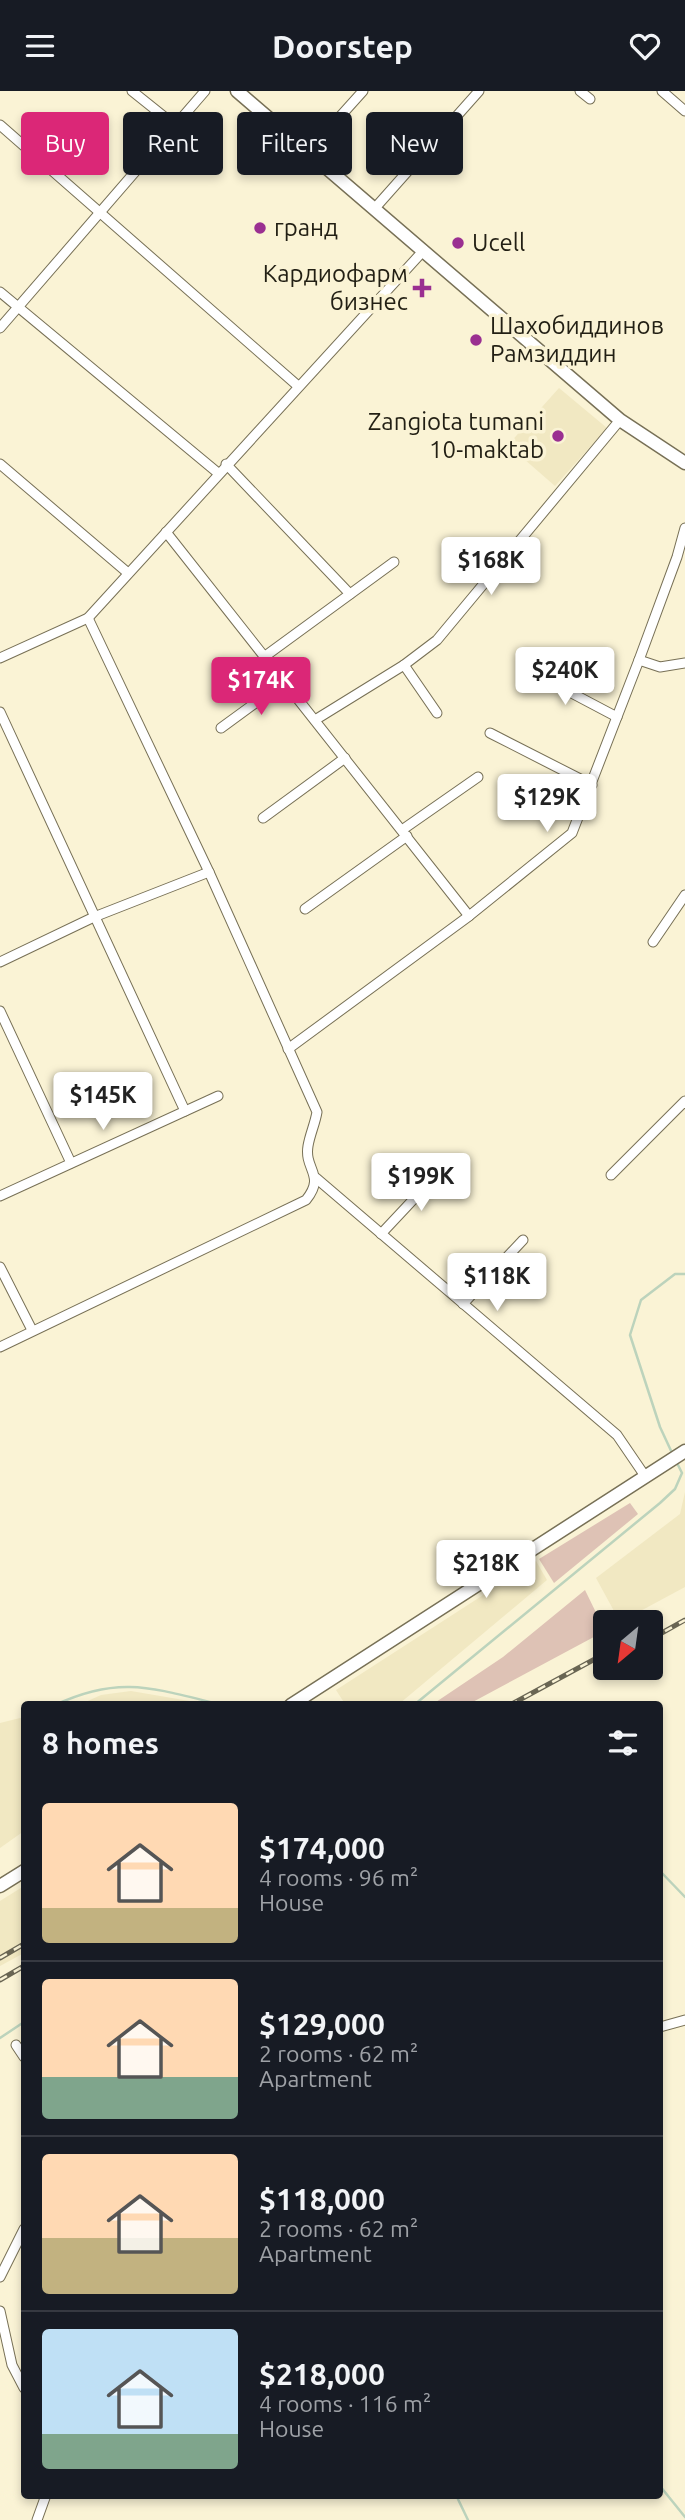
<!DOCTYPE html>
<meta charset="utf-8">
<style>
:root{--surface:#171b24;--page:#242831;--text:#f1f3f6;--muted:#9ea1a6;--line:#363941;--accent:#db2777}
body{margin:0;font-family:Ubuntu,sans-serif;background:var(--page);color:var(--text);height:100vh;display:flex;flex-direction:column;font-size:26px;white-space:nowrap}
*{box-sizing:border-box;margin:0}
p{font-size:23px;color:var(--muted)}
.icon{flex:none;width:38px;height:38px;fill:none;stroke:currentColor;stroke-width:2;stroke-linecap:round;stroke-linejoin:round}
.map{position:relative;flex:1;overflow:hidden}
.side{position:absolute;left:21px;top:1610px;width:642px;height:798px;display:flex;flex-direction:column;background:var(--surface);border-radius:7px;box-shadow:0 4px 10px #0003}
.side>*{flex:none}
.banner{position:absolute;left:21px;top:21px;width:644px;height:63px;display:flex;gap:14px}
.needle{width:46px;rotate:209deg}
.controls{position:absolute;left:593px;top:1519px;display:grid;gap:14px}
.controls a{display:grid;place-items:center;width:70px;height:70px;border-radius:7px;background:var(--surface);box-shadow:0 4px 10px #0003;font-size:35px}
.price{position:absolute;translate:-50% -60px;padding:0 16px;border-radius:7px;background:#fff;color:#222;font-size:23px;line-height:46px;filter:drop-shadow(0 2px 4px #0008)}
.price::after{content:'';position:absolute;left:50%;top:42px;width:21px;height:16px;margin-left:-10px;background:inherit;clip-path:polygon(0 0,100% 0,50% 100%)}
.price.selected{background:var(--accent);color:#fff}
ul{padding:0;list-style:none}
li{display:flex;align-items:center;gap:21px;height:175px;padding:0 21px}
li+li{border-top:2px solid var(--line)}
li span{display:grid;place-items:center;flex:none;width:196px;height:140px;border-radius:7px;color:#555}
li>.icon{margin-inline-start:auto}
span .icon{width:84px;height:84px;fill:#fffc;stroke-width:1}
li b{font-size:30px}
h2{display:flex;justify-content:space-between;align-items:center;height:84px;padding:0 21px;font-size:30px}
.pill{padding:0 24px;border-radius:7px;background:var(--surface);box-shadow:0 4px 10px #0003;font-size:24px;line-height:63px}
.pill.selected{background:var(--accent);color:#fff}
header{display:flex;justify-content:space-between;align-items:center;height:91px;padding:0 21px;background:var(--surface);font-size:32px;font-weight:700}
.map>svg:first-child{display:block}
.built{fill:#f1e8c2}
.green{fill:#dec2b5}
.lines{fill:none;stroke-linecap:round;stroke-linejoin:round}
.stream{stroke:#bcd3bc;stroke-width:2.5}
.minor-casing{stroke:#777056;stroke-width:11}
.secondary-casing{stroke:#777056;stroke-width:15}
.minor{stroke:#fff;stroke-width:9}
.secondary{stroke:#fff;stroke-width:12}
.rail-casing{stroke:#696553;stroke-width:5}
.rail{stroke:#faf3d5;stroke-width:2.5;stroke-dasharray:8;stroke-linecap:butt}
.poi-dot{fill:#9a2f91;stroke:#faf3d5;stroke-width:2.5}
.labels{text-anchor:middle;stroke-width:7;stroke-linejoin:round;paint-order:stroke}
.poi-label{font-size:24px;fill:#221f14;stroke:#faf3d5;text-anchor:start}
</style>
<header><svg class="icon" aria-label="menu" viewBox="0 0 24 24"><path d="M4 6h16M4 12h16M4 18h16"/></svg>Doorstep<svg class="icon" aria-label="heart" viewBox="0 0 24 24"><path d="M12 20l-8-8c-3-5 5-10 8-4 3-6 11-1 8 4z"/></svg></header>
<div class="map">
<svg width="685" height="2429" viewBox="0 0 685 2429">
<rect width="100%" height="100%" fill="#faf3d5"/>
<g class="built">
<polygon points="559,297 607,337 555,395 508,354"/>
<polygon points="685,1401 685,1496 620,1531 596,1487 680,1423"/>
<polygon points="536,1470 547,1489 399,1613 345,1613 336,1599"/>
<polygon points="131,1600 207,1613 81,1613 101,1604"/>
<polygon points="20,1627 24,1628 24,1740 0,1757 0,1632"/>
<polygon points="24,1795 24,1862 0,1875 0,1810"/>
</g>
<g class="green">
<polygon points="630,1412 638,1423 554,1492 539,1468"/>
<polygon points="585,1499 605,1540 469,1613 433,1613 503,1566"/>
</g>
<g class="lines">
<g class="stream">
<polyline points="673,1364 660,1336 630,1244 641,1209 675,1183 685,1183"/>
<path d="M 55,1614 C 117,1585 150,1596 214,1612"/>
<polyline points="414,1614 660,1412 675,1398 682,1382 676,1370"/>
<polyline points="660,1780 685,1806"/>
<polyline points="0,1947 24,1931"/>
<polyline points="660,2395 685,2426"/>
<polyline points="456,2404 468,2429"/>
</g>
<defs>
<g id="minor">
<polyline points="132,0 177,36"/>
<polyline points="580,0 590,8"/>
<polyline points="662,0 685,20"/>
<polyline points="0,34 298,295"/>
<polyline points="309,60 363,0"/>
<polyline points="375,117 479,0"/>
<polyline points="0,201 218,382"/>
<polyline points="0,237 205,0"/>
<polyline points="0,373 128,482"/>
<polyline points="226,373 350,503"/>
<polyline points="166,441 469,825"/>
<polyline points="264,566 394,471"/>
<polyline points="0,567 88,527 424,159"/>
<polyline points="639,569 660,576 685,572"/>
<polyline points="404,574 437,622"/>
<polyline points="528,579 617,626"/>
<polyline points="0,621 185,1020"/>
<polyline points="315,629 404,574 437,549 620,329"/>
<polyline points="221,637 284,591"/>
<polyline points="490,642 592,694"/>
<polyline points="263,727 345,667"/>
<polyline points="402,739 478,686"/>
<polyline points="305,818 407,745"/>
<polyline points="653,851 685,804"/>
<polyline points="0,871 94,826 209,781"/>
<polyline points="0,920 71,1072"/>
<polyline points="288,958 469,825 572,742 639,569 677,466 685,437"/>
<polyline points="611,1084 685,1010"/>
<polyline points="316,1087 617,1344 645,1385"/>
<polyline points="0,1105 218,1005"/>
<polyline points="381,1143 440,1080"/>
<polyline points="0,1176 32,1239"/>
<polyline points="463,1213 523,1149"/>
<path d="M 0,1256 L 306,1109 C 326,1084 304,1079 308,1055 C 310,1043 315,1033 317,1021 L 209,781 L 88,527"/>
<polyline points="660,1936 685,1929"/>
<polyline points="16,1954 24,1966"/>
<polyline points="0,2186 24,2138"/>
<polyline points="0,2220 12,2274 24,2297"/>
<polyline points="37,2429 46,2404"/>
</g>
<g id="secondary">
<polyline points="237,0 620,329 685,372"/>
<polyline points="291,1614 685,1360"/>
<polyline points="0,1795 24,1780"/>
</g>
</defs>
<use href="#minor" class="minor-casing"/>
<use href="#secondary" class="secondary-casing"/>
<use href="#minor" class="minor"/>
<use href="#secondary" class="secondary"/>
<defs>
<g id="rail">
<polyline points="651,1548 685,1529"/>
<polyline points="510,1614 606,1562"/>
<polyline points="0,1867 24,1853"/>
<polyline points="0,1889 24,1875"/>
</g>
</defs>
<use href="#rail" class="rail-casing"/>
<use href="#rail" class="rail"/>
</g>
<g class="poi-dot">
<circle cx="260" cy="137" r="7"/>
<circle cx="458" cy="152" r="7"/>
<path d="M418.5 186.5h7v7h7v7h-7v7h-7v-7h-7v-7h7z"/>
<circle cx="476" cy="249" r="7"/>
<circle cx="558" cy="345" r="7"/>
</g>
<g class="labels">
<g class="poi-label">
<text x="274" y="145">гранд</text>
<text x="472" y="160">Ucell</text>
<text x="408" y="191" text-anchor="end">Кардиофарм<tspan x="408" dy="28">бизнес</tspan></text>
<text x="490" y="243">Шахобиддинов<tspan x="490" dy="28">Рамзиддин</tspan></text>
<text x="544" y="339" text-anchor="end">Zangiota tumani<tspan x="544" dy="28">10-maktab</tspan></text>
</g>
</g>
</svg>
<div class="controls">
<a><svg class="needle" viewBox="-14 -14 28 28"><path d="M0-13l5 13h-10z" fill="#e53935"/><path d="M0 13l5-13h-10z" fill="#9ea1a6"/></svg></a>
</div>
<b class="price" style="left:491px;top:506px">$168K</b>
<b class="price" style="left:565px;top:616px">$240K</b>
<b class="price selected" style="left:261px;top:626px">$174K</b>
<b class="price" style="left:547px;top:743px">$129K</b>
<b class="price" style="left:103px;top:1041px">$145K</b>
<b class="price" style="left:421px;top:1122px">$199K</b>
<b class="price" style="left:497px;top:1222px">$118K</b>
<b class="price" style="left:486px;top:1509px">$218K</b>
<div class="banner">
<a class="pill selected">Buy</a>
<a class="pill">Rent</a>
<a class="pill">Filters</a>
<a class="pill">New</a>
</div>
<section class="side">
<h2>8 homes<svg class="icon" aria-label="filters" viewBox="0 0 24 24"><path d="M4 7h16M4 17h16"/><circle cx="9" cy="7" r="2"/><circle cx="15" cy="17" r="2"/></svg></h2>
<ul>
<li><span style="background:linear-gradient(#ffd9b3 75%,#c2b280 0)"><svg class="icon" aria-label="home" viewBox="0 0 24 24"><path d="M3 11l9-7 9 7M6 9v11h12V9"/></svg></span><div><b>$174,000</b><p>4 rooms · 96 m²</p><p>House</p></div></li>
<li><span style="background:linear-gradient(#ffd9b3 70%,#7fa58c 0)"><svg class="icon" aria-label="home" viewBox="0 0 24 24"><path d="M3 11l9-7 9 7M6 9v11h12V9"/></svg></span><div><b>$129,000</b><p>2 rooms · 62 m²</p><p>Apartment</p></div></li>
<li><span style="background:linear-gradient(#ffd9b3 60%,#c2b280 0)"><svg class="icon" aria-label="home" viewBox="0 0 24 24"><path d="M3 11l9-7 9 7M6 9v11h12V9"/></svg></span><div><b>$118,000</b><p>2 rooms · 62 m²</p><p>Apartment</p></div></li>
<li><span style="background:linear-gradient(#bfe0f5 75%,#7fa58c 0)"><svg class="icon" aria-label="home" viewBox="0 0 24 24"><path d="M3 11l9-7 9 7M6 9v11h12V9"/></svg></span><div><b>$218,000</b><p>4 rooms · 116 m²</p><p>House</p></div></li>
</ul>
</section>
</div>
